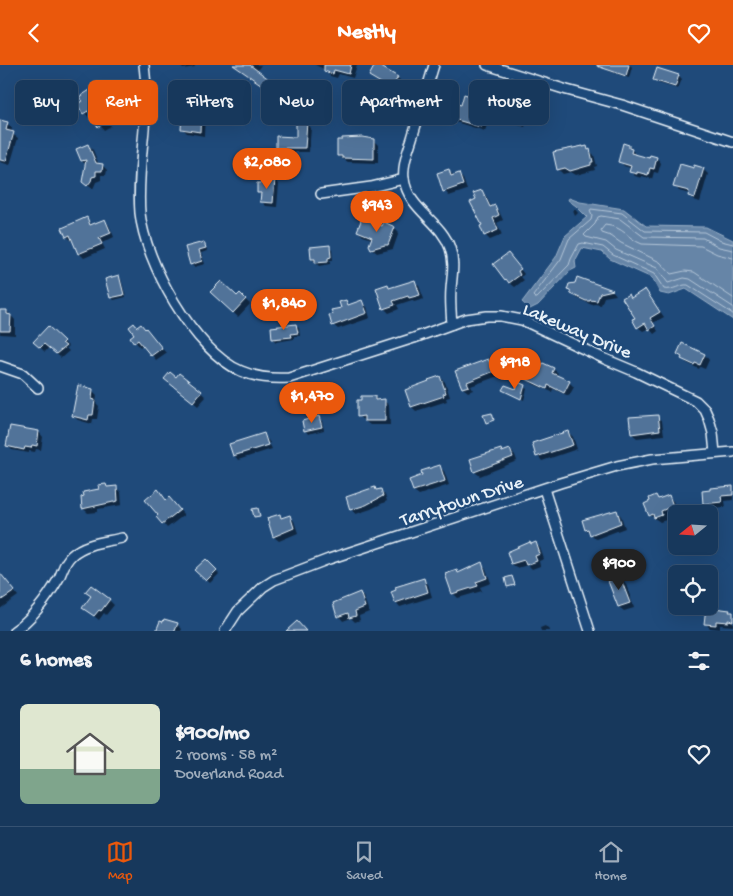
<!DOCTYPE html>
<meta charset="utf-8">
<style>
:root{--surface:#17385c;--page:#203f62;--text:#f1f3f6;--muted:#9eacbb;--line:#365272;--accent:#ea580c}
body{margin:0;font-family:"Gochi Hand",sans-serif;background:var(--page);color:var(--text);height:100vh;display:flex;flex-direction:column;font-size:19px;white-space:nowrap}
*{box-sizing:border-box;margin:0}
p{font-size:16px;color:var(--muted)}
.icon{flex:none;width:28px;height:28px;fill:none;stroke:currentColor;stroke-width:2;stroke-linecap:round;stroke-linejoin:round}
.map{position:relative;height:566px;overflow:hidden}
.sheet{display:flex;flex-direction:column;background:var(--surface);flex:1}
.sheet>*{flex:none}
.banner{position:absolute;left:15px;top:15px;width:704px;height:45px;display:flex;gap:10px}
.needle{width:32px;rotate:252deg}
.controls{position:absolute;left:668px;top:440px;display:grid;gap:10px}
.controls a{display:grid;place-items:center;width:50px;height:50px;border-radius:8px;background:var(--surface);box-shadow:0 5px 20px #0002,0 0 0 1px var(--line);font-size:25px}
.price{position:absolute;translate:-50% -42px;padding:0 11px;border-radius:18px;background:var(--accent);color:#fff;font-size:16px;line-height:32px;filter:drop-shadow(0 1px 2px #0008)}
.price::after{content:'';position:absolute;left:50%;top:30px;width:15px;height:11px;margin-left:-8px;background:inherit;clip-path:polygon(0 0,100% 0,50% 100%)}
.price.selected{background:#222;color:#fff}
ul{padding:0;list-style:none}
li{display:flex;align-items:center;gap:15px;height:125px;padding:0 20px}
li span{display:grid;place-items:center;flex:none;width:140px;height:100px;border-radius:8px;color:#555}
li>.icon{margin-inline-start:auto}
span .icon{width:60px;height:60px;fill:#fffc;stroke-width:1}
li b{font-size:21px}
h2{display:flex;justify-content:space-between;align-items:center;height:60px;padding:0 20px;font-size:21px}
.pill{padding:0 18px;border-radius:8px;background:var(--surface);box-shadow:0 5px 20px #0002,0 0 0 1px var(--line);font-size:18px;line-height:45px}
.pill.selected{background:var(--accent);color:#fff}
header{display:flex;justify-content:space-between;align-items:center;height:65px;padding:0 20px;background:var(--accent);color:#fff;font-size:22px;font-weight:800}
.tabs{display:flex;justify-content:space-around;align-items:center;height:70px;border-top:1px solid var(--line);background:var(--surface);font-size:14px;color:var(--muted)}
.tabs a{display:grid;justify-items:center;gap:2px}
.tabs .selected{color:var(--accent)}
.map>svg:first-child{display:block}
.water{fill:#6685a7;stroke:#9ab0c7}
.shadow{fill:#0007}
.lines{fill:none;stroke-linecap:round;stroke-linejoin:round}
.shore{stroke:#b4c6d8;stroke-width:1}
.building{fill:#517399;stroke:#e8f1f8}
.minor-casing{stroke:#e8f1f8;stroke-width:12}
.minor{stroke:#1f4a7a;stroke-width:9}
.labels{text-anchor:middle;stroke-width:5;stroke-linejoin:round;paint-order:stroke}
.street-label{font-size:19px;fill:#e8f1f8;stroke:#1f4a7a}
</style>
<header><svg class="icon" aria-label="back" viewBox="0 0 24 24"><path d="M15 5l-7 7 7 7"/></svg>Nestly<svg class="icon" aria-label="heart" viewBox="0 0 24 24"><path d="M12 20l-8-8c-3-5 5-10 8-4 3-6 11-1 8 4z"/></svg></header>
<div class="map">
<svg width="733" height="566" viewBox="0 0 733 566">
<rect width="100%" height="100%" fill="#1f4a7a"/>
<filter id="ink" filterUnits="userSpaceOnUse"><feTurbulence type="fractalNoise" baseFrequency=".02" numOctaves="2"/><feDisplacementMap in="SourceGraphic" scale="10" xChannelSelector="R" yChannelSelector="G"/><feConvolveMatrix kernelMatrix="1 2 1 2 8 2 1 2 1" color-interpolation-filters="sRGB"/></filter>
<g filter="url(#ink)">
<polygon class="water" points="569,133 580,137 624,144 646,161 706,162 733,175 733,255 686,224 669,230 660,228 652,213 610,194 602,187 582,183 575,196 576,203 570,206 538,240 530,244 522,237 556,192 565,171 587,152 576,141 568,135"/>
<g class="shadow">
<polygon points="179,0 194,0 195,2 183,4"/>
<polygon points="233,0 261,0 256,7 274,21 270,26"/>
<polygon points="315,0 357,0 353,13 339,9 337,13 330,11 324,4"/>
<polygon points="607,0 630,0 632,2 629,13 609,6 606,3"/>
<polygon points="376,1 398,13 402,18 396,28 375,15 370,11"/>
<polygon points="658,4 679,11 682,14 678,24 658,18 655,15"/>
<polygon points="90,27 99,39 101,37 106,42 113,52 110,55 111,58 110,59 111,61 104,65 92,51 89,53 79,39 83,36"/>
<polygon points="473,33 478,38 475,46 484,49 489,54 485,66 449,55 444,50 462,42"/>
<polygon points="196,39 205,50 204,71 187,68 182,63"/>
<polygon points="526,49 529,51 525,62 504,56 501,53"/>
<polygon points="0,56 7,58 12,63 11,68 18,73 10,100 0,97"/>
<polygon points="306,58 311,63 309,87 282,87 277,82 297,73"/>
<polygon points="373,75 378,80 378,98 348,97 338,91"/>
<polygon points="88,80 93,85 99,100 102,100 107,105 106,110 101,110 101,115 96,117 93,124 83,117 86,100 82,96"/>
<polygon points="629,81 636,90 650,94 657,93 661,98 658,108 654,107 652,114 642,111 641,113 635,111 630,106 631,103 624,101 620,96"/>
<polygon points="587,83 594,90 597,101 594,102 595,105 576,110 571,107 563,109 558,104"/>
<polygon points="703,104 708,109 700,137 694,135 689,131 690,129 679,126 675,121 695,105"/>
<polygon points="449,106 454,111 458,109 463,114 467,125 449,131 445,126"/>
<polygon points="274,114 279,119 277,142 266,141 262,137 262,131 258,127 264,120"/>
<polygon points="482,126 486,131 492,143 495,142 499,146 503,155 497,158 502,170 490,175 485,170 482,162 484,161 478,135"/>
<polygon points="575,144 578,148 575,151 573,146"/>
<polygon points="87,154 92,160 104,155 109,160 114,172 102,178 105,184 84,193 79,188 74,175 72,176 67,171 64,163"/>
<polygon points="382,162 395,163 399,167 393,184 377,188 372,184 372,174 363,171 358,166"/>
<polygon points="203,178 208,186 201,188 205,199 194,202 191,199 187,183"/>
<polygon points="329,181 332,184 333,195 330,195 330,199 319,201 312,194"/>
<polygon points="512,194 524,209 521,212 524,215 515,222 506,215 494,200"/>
<polygon points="118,211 121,214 126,232 114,235 111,232"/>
<polygon points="577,214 613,226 616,230 604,232 601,240 595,239 592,240 577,233 568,224 576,219"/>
<polygon points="414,216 419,221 424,234 414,237 412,235 397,240 399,244 389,248 384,243 388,220 391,224"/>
<polygon points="645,225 664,252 653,258 658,266 654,269 649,263 643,266 638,262 629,231 632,234"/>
<polygon points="212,227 237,233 240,230 250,239 238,252"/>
<polygon points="346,236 350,241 362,237 367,242 370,253 338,264 333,260"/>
<polygon points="0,246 7,246 15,255 15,270 0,269"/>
<polygon points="296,260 299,263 300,271 294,271 294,274 276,277 273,274"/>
<polygon points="48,263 68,281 66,283 69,286 61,293 49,282 45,287 35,277"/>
<polygon points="138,263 146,264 166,288 156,295 143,279 140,282 131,272 135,269"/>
<polygon points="682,280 705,290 709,295 705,304 700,302 699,304 687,298 678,289"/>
<polygon points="488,295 499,305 501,310 471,321 473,325 468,327 463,323 457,306"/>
<polygon points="541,304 553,304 558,308 556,311 569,317 574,322 569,331 553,324 552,327 533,319 528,314"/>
<polygon points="180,309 206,332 198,341 171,318"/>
<polygon points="440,312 445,317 450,332 446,333 447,336 416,346 412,342"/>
<polygon points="524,322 527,324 524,335 504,325 516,326"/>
<polygon points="92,325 97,330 96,338 99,341 97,354 93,354 92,359 78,355 73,351"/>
<polygon points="375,332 379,336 384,336 389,340 390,360 370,360 358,351"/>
<polygon points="657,352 662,356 664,370 637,373 632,369"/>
<polygon points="319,353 322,356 324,365 308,369 306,366 303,356"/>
<polygon points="39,367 43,372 41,385 36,384 35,387 29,386 29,388 12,385 8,381"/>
<polygon points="568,367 573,372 577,384 542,396 538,391"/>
<polygon points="264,370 270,378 235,389 235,391 234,390 231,380"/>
<polygon points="270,380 272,384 238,395 235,391"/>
<polygon points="500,385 503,387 510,385 515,390 517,396 480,411 475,407 471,394"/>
<polygon points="439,402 444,406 449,420 419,430 414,426 423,411"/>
<polygon points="106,420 109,423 116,422 121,427 122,440 98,444 98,447 88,448 83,443"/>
<polygon points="733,423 733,435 725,436 726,442 709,443 704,438"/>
<polygon points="380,425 385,430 387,436 371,444 356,449 351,444"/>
<polygon points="668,431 673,436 677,446 665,451 666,455 660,457 650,450 652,437 656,432 659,435"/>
<polygon points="169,433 184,450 167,463 163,458 166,436"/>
<polygon points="616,446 621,451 625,463 596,474 586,464"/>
<polygon points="280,450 283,454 290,452 294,456 298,468 279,476 274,472 268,454"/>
<polygon points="536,479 540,483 544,494 539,496 540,501 532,504 528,500 517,503 512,499 531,480"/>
<polygon points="206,495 219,509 210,518 196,505"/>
<polygon points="481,499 486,504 491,518 480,522 482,526 458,533 453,528 457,506 459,509"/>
<polygon points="619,510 626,519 634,543 624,546 619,542"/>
<polygon points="0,514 7,517 18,531 0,544"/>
<polygon points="423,514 428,519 432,532 400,542 396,537"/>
<polygon points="87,527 109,535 114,540 106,550 104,548 99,555 84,543 92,532"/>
<polygon points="360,528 364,533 369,547 359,551 360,555 355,557 351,553 343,556 339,551"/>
<polygon points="729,546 733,548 733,561 720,560 720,564 710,563 706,559"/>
<polygon points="177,559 182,564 181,566 158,566"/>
<polygon points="545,561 550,566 541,566 540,563"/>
</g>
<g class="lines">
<g class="shore">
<path d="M 733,179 L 721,176 L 704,167 L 645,166 L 622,148 L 591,144 L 590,146 L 592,151 L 591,155 L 569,174 L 561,194 L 533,231 L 535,233 L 537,233 L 569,200 L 571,194 L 579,179 L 583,178 L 603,182 L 613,190 L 654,209 L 664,224 C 673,226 680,219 688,220 L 733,249"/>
<polyline points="733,185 719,182 703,173 644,172 620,154 601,151 598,152 595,159 584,170 586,172 606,177 616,185 657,203 668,218 684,213 690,214 733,242"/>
<path d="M 733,193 L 717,189 L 701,181 L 642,179 C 626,173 625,162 605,160 L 601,165 L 602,168 L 611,171 L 621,178 L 660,197 L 671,209 L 685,206 L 694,207 L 733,233"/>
</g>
</g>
<g class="building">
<polygon points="233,0 250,0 270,15 265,22"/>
<polygon points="324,0 351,0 349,9 334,5 333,9 324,6"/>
<polygon points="375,0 378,0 398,12 391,24 369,11"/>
<polygon points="597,0 629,0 626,11 597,1"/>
<polygon points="657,3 679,10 675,22 653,15"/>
<polygon points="90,25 98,38 102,36 109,47 106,50 108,52 106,54 107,56 98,62 88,46 83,49 77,39 82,36 79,32"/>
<polygon points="464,29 474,32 471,43 485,48 481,62 443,51 447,36 461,40"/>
<polygon points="183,37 197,38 196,44 201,44 200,67 181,64"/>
<polygon points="508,42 527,47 523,60 500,53 502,45 506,46"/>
<polygon points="0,55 8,57 6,65 14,67 6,96 0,95"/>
<polygon points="296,57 307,57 305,83 276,83 276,71 296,72"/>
<polygon points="362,72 374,74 374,94 342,93 342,91 337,91 337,75 342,75 342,73"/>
<polygon points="623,78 629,80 629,83 632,84 631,88 649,93 650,90 657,92 654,104 650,103 648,110 637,107 637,109 629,107 631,101 618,97"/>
<polygon points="88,79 96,98 103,99 102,106 96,106 96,111 92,112 91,116 87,121 82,117 86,95 81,96 76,84"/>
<polygon points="583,81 583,82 587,81 588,85 590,84 593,97 591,97 591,100 570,106 565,103 557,105 553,87"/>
<polygon points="680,99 694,103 694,100 704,103 695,133 688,131 689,126 673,122"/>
<polygon points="449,104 451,111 459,108 463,120 443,127 437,108"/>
<polygon points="263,112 275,113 273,138 260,137 261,128 257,128 257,118 263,118"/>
<polygon points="482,125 490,142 495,140 499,150 493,153 498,165 484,171 480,161 482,160 470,137 476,134 473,128"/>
<polygon points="87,152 90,160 105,154 111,168 99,173 102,179 78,189 70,170 66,172 62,163"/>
<polygon points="362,153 382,161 384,157 395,162 388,180 385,180 371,184 369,180 372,172 357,166"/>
<polygon points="204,177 206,183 199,185 202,196 190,200 185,182"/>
<polygon points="330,180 331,192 328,193 328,197 315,198 315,194 311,194 310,182"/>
<polygon points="508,188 521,204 518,206 520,210 509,218 506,214 505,215 493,199"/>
<polygon points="119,210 124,230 110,233 105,214"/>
<polygon points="577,212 613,225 600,228 597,236 590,235 590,236 586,236 571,229 570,226 567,225 569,219 575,218"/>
<polygon points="415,215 420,230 409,233 408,231 393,236 395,240 383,244 376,223 388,219 389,223"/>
<polygon points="221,216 237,231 240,228 246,234 233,248 210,227"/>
<polygon points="645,224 660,247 650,253 655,261 649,265 645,258 637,263 632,254 635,253 622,233 629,229 631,233"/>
<polygon points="346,235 348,240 362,235 367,248 332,261 329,250 333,249 331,245 341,243 339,237"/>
<polygon points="0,245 7,245 7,249 11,250 10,266 0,266"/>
<polygon points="134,258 137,262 141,259 145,264 146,263 162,283 151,291 138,275 134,278 130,272 134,269 129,262"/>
<polygon points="296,259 298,268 291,269 292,272 272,274 271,262"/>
<polygon points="48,261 64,276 62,278 66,281 56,289 44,279 40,283 33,277"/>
<polygon points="682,278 705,289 700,300 695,298 694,300 681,294 682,292 677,289"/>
<polygon points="488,294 491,300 495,299 497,305 467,317 469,321 462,323 455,306"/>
<polygon points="543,298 554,303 552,308 570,316 564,328 548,320 547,324 526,314 533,299 541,302"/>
<polygon points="170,307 176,312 179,308 202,326 193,337 164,314"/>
<polygon points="440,311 446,328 443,329 444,331 411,342 405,325 429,316 428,315"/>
<polygon points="518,317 525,320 521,334 502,325 505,320 516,324"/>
<polygon points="78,320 93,324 92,334 95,335 93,350 89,350 88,355 72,351"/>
<polygon points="361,331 375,331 375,335 385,334 385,356 364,356 364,351 357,352 357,335 361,335"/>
<polygon points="492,348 494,355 486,358 483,350"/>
<polygon points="658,350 660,365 631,369 629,352"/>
<polygon points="319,351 322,362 304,366 302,356"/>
<polygon points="10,361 39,366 37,381 32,380 31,383 25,382 24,385 6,381"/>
<polygon points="568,366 573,380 536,392 532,378"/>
<polygon points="264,368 268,380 233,391 229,379"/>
<polygon points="501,384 502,387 510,384 513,392 474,407 470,394"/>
<polygon points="440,400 445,416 413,426 409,415 422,410 421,406"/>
<polygon points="106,419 107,422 117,421 118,436 82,444 81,432 84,431 83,427 99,424 98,420"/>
<polygon points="733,421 733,430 721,431 722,437 703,439 702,426 710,425 710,423"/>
<polygon points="375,422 376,425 381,424 383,431 366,440 350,445 346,432"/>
<polygon points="158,424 166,435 169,432 180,445 162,459 156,452 158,450 145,435"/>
<polygon points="656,430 658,434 669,430 673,441 661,446 662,450 654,453 653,449 649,451 644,439 650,436 649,433"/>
<polygon points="258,443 260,451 254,452 252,444"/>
<polygon points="617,445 621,458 590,470 588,464 585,465 582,455"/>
<polygon points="280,449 281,453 290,450 294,463 273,472 267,453"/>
<polygon points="530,477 531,479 536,477 540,489 535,491 537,496 526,500 524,495 511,499 507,487"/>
<polygon points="206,494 217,505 206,516 194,505"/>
<polygon points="482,497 487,513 476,517 478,521 452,529 445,509 457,505 458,508"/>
<polygon points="0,508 15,526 0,536"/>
<polygon points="619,509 630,538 618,542 608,516 613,514 612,511"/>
<polygon points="512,511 515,520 507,522 505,513"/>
<polygon points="424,513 428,527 395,538 391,527 396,525 395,522"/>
<polygon points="91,520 110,534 101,546 99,545 94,551 82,543 91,531 85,527"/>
<polygon points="360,527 365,542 355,546 356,551 349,553 348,548 337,552 333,538"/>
<polygon points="706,542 730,545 729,547 733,547 733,556 728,555 728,557 716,556 716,560 704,559"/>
<polygon points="164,554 178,558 175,566 156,566 160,556 163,557"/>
<polygon points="297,556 306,566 286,566"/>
</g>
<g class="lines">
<defs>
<g id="minor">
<path d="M 144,0 C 151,50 136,98 140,148 C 145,197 194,286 241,306 C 257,313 272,314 289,313 L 414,273 L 466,254 L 487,251 L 501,251 L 522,255 L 605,294 L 636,307 L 696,336 L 705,345 L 709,354 L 713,368 L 715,388"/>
<path d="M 434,0 C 427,23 420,46 413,70 C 409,84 402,99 404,114 C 408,144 441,156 450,183 C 455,198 452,210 451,224 C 450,236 451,247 452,259"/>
<polyline points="487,0 567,25 622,40 733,77"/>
<polyline points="321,129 371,122 404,114"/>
<polyline points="0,301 23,309 38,323"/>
<polyline points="544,424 590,566"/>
<path d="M 14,566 C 34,552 47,534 59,513 C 63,505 64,497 72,490 C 85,478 105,477 122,473"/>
<polyline points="225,566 238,546 263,522 274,515 329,494 560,418 617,401 652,394 733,387"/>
</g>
</defs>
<use href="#minor" class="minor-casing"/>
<use href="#minor" class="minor"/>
</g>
</g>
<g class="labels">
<g class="street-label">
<text transform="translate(578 264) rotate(23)" y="7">Lakeway Drive</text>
<text transform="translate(461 434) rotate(-18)" y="7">Tarrytown Drive</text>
</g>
</g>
</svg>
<div class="controls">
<a><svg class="needle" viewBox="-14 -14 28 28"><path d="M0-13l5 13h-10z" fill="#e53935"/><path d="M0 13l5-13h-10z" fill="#9eacbb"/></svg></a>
<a><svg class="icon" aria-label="locate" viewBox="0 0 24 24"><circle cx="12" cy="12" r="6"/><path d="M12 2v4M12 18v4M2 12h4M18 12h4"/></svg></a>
</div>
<b class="price" style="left:267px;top:125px">$2,080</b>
<b class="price" style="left:377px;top:168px">$943</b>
<b class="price" style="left:284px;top:266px">$1,840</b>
<b class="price" style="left:515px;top:325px">$918</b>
<b class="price" style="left:312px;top:359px">$1,470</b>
<b class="price selected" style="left:619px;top:526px">$900</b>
<div class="banner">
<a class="pill">Buy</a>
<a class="pill selected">Rent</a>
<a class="pill">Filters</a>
<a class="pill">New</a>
<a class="pill">Apartment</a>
<a class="pill">House</a>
</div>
</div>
<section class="sheet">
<h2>6 homes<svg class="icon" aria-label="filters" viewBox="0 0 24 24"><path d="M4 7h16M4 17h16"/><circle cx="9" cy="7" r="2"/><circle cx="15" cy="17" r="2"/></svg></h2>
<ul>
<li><span style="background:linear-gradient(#dfe7d0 65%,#7fa58c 0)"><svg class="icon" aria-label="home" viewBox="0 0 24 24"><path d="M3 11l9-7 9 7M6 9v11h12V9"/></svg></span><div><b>$900/mo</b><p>2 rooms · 58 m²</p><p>Doverland Road</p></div><svg class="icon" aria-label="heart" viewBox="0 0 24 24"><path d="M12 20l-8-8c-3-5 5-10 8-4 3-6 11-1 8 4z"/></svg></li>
</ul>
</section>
<nav class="tabs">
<a class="selected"><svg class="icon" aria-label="map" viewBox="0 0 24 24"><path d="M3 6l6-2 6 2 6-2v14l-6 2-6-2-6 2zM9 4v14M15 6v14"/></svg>Map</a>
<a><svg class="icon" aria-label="saved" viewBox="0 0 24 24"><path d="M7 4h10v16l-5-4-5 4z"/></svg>Saved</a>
<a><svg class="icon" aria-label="home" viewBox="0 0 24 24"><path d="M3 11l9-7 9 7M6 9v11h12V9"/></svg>Home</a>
</nav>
